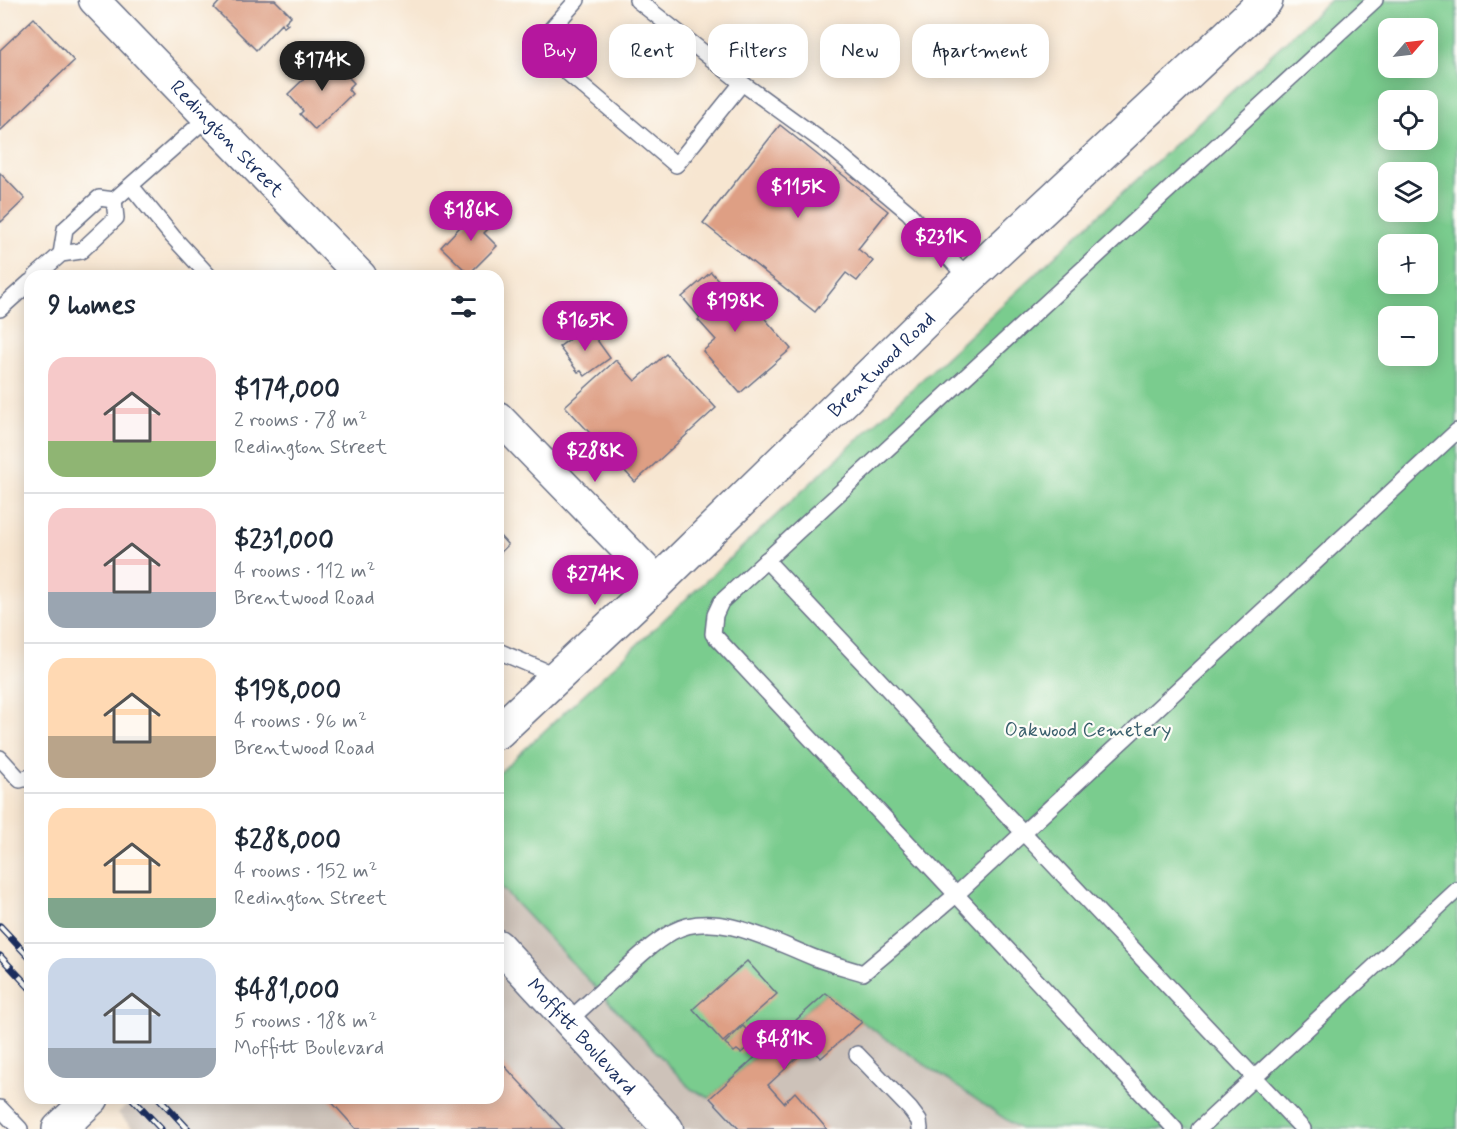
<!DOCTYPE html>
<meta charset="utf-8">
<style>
:root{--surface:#fff;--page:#f2f2f3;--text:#1f2937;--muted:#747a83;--line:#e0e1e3;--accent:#b5179e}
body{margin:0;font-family:Mynerve,sans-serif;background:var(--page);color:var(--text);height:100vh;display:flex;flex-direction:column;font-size:22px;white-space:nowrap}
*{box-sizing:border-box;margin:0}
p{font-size:20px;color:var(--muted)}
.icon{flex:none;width:33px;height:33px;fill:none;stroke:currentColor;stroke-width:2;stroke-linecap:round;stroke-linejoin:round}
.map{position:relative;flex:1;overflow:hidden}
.drawer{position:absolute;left:24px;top:270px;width:480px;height:834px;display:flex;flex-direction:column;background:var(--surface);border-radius:18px;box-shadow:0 3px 15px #0003}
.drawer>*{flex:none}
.top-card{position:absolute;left:522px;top:24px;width:570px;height:54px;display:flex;gap:12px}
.needle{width:39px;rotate:62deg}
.fabs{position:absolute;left:1378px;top:18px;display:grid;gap:12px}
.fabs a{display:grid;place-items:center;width:60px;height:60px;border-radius:12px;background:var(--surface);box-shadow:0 3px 15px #0003;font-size:30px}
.price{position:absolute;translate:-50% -51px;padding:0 14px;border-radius:21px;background:var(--accent);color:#fff;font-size:20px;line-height:39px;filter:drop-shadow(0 2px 3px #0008)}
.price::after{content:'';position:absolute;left:50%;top:36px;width:18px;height:14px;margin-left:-9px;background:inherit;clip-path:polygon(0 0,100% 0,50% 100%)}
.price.selected{background:#222;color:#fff}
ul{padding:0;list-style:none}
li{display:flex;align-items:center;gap:18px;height:150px;padding:0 24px}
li+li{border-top:2px solid var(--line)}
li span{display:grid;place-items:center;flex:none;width:168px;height:120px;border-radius:18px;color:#555}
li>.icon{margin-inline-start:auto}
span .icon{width:72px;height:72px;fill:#fffc;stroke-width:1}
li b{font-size:26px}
h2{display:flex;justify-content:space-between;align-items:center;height:72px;padding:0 24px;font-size:26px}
.tag{padding:0 21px;border-radius:18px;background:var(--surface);box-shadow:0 3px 15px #0003;font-size:21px;line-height:54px}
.tag.selected{background:var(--accent);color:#fff}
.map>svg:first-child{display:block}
.industrial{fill:#cdc2b9}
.green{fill:#7acc8e;stroke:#4a7e76;stroke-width:1.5;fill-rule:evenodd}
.building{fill:#de9f84}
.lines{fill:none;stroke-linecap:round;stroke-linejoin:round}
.service-casing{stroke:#686f86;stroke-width:18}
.minor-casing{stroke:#686f86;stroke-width:33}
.tertiary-casing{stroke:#686f86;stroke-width:36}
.service{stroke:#fff;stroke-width:15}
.minor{stroke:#fff;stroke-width:30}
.tertiary{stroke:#fff;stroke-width:33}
.rail-casing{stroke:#1b2f5e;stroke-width:7}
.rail{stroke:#fdfcf7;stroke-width:4.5;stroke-dasharray:14;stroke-linecap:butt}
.labels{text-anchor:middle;stroke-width:4.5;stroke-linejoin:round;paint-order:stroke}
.street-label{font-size:20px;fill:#1b2f5e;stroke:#fdfcf7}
.park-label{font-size:20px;fill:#385e6c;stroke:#fdfcf7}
</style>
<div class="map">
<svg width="1457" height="1129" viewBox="0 0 1457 1129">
<rect width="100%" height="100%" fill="#fdfcf7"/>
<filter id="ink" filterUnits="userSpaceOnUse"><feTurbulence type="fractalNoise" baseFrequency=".0167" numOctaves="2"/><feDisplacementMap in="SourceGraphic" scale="12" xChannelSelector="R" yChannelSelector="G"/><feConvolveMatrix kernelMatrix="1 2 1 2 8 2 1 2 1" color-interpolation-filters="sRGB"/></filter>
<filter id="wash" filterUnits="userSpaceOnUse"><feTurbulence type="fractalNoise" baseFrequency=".008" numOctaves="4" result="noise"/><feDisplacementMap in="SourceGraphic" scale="24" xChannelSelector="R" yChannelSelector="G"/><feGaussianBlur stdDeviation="1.35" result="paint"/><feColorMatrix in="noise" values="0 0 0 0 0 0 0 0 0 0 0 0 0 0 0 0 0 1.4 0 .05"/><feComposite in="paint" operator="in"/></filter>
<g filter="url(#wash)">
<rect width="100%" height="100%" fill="#f7e6d1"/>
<polygon class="industrial" points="498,884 691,1089 710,1098 826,993 862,1022 1020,1129 133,1129 118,1113 135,1098 498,1098"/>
<path class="green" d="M 1330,0 L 1457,0 L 1457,1129 L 1020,1129 L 862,1022 L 826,993 L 710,1098 L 691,1089 L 498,884 L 498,774 ZM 1389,28 L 1428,28 L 1428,68 L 1389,68 ZM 1389,100 L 1428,100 L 1428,140 L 1389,140 ZM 1389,172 L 1428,172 L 1428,212 L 1389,212 ZM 1389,244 L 1428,244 L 1428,284 L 1389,284 ZM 1389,316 L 1428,316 L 1428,356 L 1389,356 Z"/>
<g id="blocks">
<g class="building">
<polygon points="221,0 275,0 291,16 285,22 288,24 284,27 282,23 256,50 214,8"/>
<polygon points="34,18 74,61 0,131 0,50"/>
<polygon points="328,56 354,83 348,89 352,94 315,130 300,114 303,111 288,94"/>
<polygon points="780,125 888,211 858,249 873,261 857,281 846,273 815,312 703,223"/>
<polygon points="0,173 25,199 1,222 0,220"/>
<polygon points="477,209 493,224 484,233 497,246 469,274 441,247"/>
<polygon points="711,272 735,299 742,292 791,349 740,393 703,351 716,340 698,320 700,318 682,297"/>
<polygon points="587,326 610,358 585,376 581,371 578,372 559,347"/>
<polygon points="666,354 716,408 635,482 565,406 616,360 635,381"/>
<polygon points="498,534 508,545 498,555"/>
<polygon points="747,961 777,994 723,1042 693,1009"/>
<polygon points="826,993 862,1022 821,1058 810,1046 768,1085 784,1103 795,1092 827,1129 739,1129 710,1098"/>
<polygon points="743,1026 756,1040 741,1053 737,1050 734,1052 725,1043"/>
<polygon points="498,1059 563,1129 356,1129 328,1098 498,1098"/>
</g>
</g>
</g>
<g filter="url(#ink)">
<use href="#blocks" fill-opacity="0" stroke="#686f86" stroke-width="1.5"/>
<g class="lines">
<defs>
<g id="service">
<polyline points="577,0 545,36 542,51 676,165 742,83"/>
<polyline points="637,0 742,83 833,149 908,212 968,279"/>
<polyline points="131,186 173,237 209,276"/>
<polyline points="61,254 65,229 99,198 114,200 208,117"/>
<polyline points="36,276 61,254 81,251 116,218 114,200"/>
<polyline points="0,309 30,282"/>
<polyline points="766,560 1303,1129"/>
<polyline points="498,651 557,676"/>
<polyline points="0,758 20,780 30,777"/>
<path d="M 568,1021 C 586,1005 604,988 622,972 C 638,957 653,943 672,932 C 715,908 774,942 815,958 C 831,964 847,968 863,973 L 957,894 L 1457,431"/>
<polyline points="857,1054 910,1109 919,1121 920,1129"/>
<polyline points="0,1108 20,1129"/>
<polyline points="1175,1129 713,634 715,615 721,602 1375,0"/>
<polyline points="1199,1129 1457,890"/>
</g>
<g id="minor">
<path id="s1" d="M 94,0 L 361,276"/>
<polyline points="498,417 658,582"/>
<path id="s2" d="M 498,945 L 668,1129"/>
</g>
<g id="tertiary">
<path id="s3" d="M 498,732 L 658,582 L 968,279 L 1266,0"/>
<polyline points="59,1129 92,1098"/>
</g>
</defs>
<use href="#service" class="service-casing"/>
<use href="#minor" class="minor-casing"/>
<use href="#tertiary" class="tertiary-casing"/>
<use href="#service" class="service"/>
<use href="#minor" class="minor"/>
<use href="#tertiary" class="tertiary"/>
<defs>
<g id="rail">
<polyline points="0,926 30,958"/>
<polyline points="0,956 30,988"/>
<polyline points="132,1098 161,1129"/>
<polyline points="159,1098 188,1129"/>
</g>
</defs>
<use href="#rail" class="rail-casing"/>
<use href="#rail" class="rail"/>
</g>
</g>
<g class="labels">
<g class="street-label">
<text dy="7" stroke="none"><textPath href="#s1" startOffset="192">Redington Street</textPath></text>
<text dy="7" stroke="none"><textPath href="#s3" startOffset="531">Brentwood Road</textPath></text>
<text dy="7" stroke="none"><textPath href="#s2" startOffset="124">Moffitt Boulevard</textPath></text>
</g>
<g class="park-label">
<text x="1088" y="736">Oakwood Cemetery</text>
</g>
</g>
</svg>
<div class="fabs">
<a><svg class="needle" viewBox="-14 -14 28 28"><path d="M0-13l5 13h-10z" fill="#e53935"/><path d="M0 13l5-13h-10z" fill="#747a83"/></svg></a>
<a><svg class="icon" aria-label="locate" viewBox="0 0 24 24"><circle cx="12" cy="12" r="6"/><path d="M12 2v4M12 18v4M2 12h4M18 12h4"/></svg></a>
<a><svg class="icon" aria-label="layers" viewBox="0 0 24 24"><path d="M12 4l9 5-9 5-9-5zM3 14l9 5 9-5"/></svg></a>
<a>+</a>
<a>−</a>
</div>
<b class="price selected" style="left:322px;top:92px">$174K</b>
<b class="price" style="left:798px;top:219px">$115K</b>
<b class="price" style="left:471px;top:242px">$186K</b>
<b class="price" style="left:941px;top:269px">$231K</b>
<b class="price" style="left:735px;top:333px">$198K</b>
<b class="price" style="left:585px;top:352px">$165K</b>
<b class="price" style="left:595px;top:483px">$288K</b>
<b class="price" style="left:595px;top:606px">$274K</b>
<b class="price" style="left:784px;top:1071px">$481K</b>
<div class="top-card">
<a class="tag selected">Buy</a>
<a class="tag">Rent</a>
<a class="tag">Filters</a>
<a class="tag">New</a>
<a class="tag">Apartment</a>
</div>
<section class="drawer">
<h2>9 homes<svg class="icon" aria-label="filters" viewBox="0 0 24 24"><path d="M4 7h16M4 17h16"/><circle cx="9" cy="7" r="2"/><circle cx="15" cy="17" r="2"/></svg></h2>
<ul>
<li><span style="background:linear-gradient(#f6c9c9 70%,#8fb573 0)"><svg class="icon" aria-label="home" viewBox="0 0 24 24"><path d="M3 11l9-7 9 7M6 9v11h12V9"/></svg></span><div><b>$174,000</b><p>2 rooms · 78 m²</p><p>Redington Street</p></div></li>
<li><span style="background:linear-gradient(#f6c9c9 70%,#9aa5b1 0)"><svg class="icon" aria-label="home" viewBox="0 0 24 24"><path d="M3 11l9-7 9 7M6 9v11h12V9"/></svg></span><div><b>$231,000</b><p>4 rooms · 112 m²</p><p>Brentwood Road</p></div></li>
<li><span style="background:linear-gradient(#ffd9b3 65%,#b9a48a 0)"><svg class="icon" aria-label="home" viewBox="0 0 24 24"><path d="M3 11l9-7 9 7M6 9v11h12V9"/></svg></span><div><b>$198,000</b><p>4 rooms · 96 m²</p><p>Brentwood Road</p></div></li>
<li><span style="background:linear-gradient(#ffd9b3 75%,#7fa58c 0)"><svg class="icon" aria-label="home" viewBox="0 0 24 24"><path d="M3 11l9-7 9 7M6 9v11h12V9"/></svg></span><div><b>$288,000</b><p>4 rooms · 152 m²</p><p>Redington Street</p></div></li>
<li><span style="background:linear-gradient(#c9d6e8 75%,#9aa5b1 0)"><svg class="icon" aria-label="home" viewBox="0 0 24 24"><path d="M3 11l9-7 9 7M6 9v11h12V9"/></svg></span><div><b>$481,000</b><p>5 rooms · 188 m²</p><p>Moffitt Boulevard</p></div></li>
</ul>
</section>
</div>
